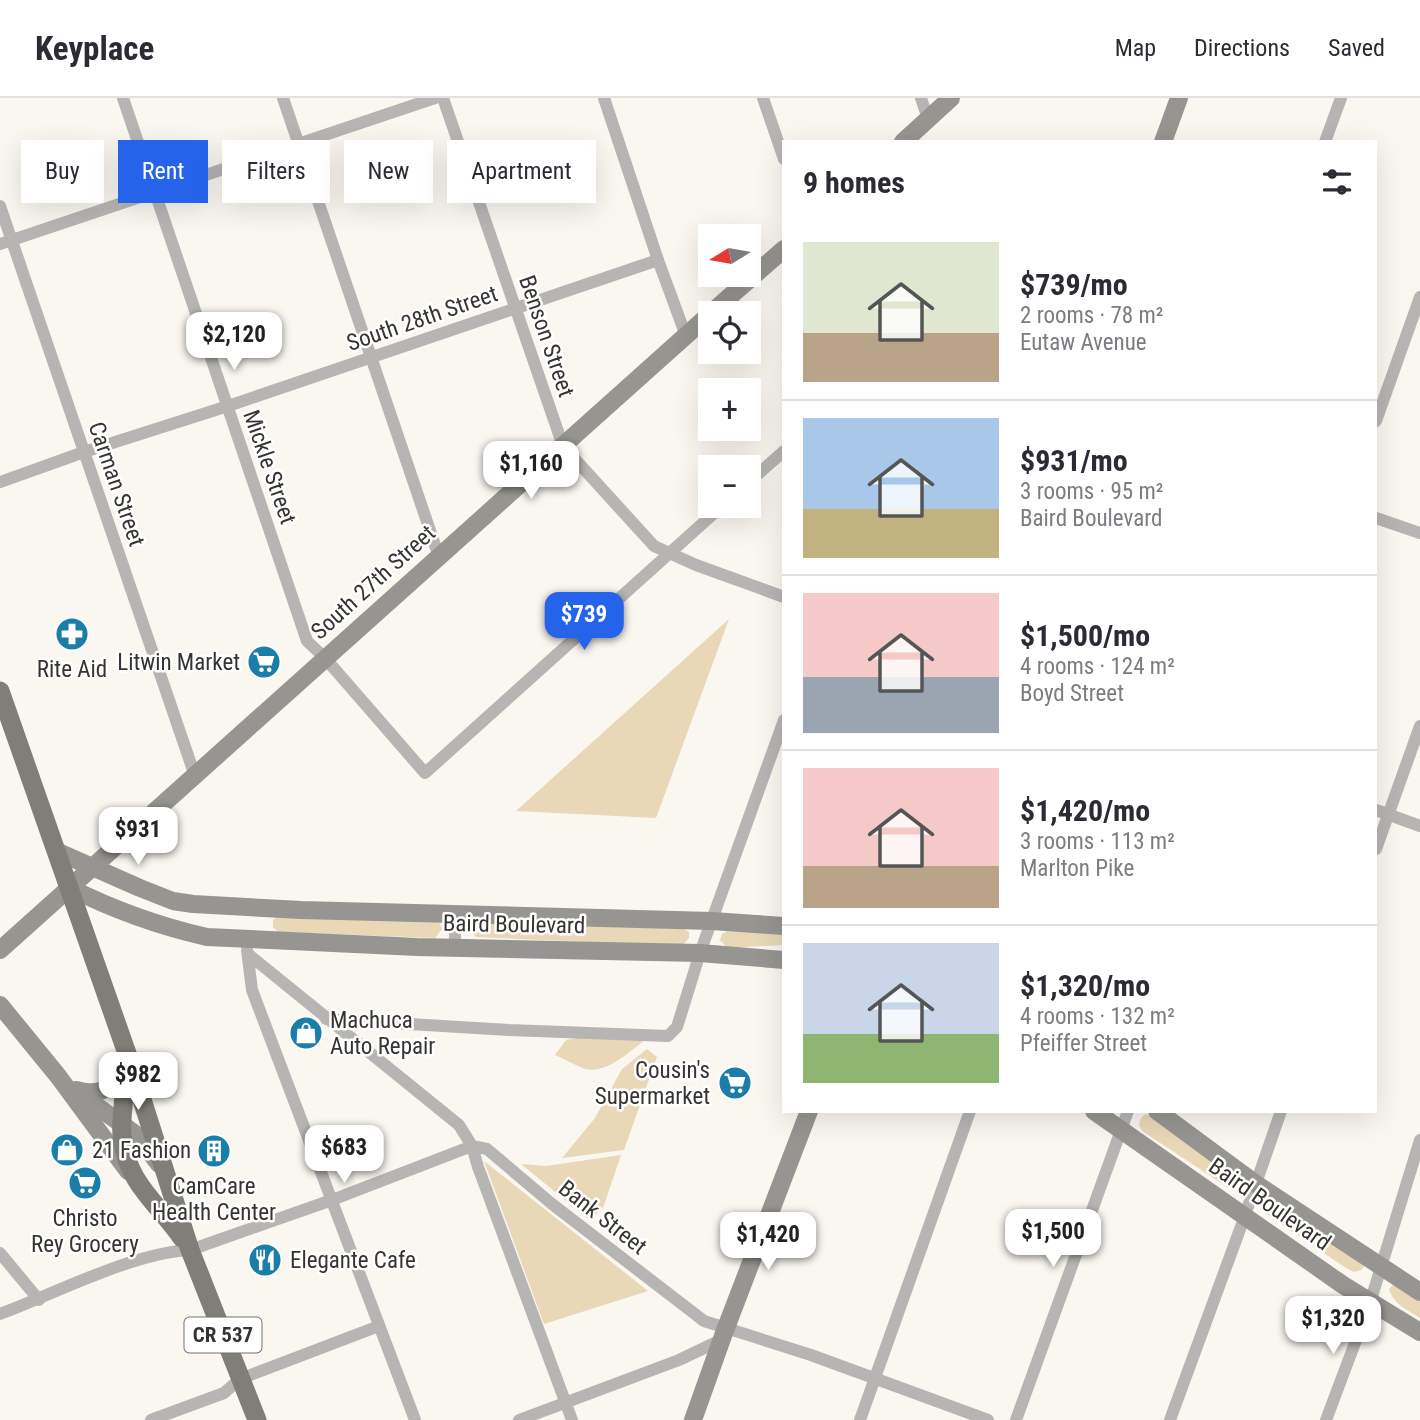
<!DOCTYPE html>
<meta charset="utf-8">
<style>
:root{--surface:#fff;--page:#f2f2f3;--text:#2b2b33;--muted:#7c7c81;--line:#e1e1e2;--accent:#2563eb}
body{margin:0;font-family:"Roboto Condensed",sans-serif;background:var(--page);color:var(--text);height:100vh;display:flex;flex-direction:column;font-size:26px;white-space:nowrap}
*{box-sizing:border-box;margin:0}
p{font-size:23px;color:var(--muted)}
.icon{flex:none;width:38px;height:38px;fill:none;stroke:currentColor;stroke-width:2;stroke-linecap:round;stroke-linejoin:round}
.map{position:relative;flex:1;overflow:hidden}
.panel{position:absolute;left:782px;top:42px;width:595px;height:973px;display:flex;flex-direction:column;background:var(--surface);border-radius:0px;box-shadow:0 7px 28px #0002}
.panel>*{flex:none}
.hud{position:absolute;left:21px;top:42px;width:656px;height:63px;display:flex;gap:14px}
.needle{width:46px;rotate:259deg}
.controls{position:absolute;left:698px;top:126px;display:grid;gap:14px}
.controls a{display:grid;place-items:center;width:63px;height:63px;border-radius:0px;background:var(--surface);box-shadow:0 7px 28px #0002;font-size:35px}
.price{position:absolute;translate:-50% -60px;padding:0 16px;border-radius:14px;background:#fff;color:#222;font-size:23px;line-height:46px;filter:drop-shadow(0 2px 4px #0008)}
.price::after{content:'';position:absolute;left:50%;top:42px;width:21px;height:16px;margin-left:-10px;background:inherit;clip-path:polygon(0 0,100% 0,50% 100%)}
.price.on{background:var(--accent);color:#fff}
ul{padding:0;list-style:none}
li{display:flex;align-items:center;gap:21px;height:175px;padding:0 21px}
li+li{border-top:2px solid var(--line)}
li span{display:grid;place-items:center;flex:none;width:196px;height:140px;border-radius:0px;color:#555}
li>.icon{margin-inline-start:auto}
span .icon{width:84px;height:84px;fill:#fffc;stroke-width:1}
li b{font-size:30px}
h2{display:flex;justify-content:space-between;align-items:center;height:84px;padding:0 21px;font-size:30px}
.pill{padding:0 24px;border-radius:0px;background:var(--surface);box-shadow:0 7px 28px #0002;font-size:24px;line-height:63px}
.pill.on{background:var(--accent);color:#fff}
header{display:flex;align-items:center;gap:42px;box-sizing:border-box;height:98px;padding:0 35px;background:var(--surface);border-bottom:2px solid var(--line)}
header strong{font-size:33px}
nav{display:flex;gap:38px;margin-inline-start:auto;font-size:24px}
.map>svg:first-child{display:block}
.green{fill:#e8d8b8}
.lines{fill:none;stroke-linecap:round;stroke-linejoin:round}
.street{stroke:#b6b5b3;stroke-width:12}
.secondary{stroke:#979591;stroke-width:18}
.primary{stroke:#807e79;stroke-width:19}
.labels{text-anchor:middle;stroke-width:5;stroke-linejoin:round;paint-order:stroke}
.shield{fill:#fff;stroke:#727170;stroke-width:2}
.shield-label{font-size:21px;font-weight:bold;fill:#363432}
.street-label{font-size:23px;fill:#363432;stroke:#fff}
.poi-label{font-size:23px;fill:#363432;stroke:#fff}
</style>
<header>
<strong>Keyplace</strong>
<nav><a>Map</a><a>Directions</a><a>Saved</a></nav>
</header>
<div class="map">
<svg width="1420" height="1322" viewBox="0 0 1420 1322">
<rect width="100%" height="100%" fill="#faf7f1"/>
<g class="green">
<polygon points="729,521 656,720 516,713"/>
<polygon points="278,818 435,822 440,825 442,831 435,840 278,834 273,829 273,822"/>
<polygon points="479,824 684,831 689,834 689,840 682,848 476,839 471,834 474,826"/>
<polygon points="727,833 784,834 784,847 727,850 720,842 722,836"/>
<path d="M 578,940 L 645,942 C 630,953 607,976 586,971 C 576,968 565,961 555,957 L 566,942 Z"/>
<polygon points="647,951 657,959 624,1052 562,1060 595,1020 622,971"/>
<polygon points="1145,1016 1153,1018 1240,1082 1238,1088 1227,1089 1142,1033 1139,1027 1141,1020"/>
<polygon points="621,1057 603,1110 592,1120 587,1120 521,1066 546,1068"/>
<polygon points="484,1063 648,1193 544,1226"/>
<polygon points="1273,1102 1363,1160 1364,1168 1361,1172 1354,1174 1346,1170 1265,1115 1263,1109 1266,1104"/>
<path d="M 1395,1185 L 1420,1199 L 1420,1220 C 1408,1212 1393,1206 1389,1191 Z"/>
</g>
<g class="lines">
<g class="street">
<polyline points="123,0 307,543 325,560 425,675 722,408"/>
<polyline points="283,0 439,459"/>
<polyline points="443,0 563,348 654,448 696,467 784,499"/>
<polyline points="604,0 658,162 686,238"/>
<polyline points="763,0 784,61"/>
<polyline points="921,0 928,21"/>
<polyline points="1325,44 1341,0"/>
<polyline points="0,108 195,678"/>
<polyline points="0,146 435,0"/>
<polyline points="1376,323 1420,199"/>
<polyline points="0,384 84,354 228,308 658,162"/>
<polyline points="749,384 784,353"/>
<polyline points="1376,420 1420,435"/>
<polyline points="1376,712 1420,728"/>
<polyline points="1376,751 1420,628"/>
<polyline points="455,849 455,816"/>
<polyline points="247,852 252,892 415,1322"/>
<polyline points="248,856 459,1027 472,1048 487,1051 552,1106 704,1223 811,1257 988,1322"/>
<polyline points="326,921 509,932 668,938 677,929 700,855 784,622"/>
<polyline points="0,1155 39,1202"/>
<path d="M 0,1216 C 56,1195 132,1155 190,1152 L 332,1102 L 472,1048 L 478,1069 L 572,1322"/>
<polyline points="151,1322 224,1295 240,1281 379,1228"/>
<polyline points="519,1322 679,1262 721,1242"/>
<polyline points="860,1322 970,1013"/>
<polyline points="1016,1322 1128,1013"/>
<polyline points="1170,1322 1243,1123 1281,1013"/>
<polyline points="1326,1322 1370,1205 1420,1042"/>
</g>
<g class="secondary">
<polyline points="903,44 951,0"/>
<polyline points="1163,44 1179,0"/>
<polyline points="711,215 784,151"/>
<polyline points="56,753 140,790 173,803 193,806 301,812 712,823 784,828"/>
<path d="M 68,789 C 112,811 158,828 207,839 L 417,849 L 700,855 L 784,862"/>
<polyline points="0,852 710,216"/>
<polyline points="0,907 58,978 128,1073"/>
<path d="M 76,992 C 100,999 116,990 123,966"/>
<polyline points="76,993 138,1038 159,1066"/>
<polyline points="1094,1013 1343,1187 1420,1234"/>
<polyline points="1157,1013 1256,1086 1420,1194"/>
<polyline points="693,1322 724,1235 809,1013"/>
</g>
<g class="primary">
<polyline points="0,593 130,964 190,1152 257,1322"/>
<path d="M 123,966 C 128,990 120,1014 122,1037 C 126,1085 157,1104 182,1140"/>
</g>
</g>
<defs>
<symbol id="pharmacy-disc" viewBox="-11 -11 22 22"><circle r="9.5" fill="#1b7ea9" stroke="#fff"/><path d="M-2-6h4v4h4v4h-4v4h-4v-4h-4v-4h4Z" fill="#fff"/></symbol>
<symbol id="supermarket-disc" viewBox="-11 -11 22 22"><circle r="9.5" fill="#1b7ea9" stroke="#fff"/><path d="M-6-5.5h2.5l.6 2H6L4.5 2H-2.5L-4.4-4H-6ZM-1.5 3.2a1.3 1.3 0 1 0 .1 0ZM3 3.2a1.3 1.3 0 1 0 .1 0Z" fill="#fff"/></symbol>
<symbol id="shop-disc" viewBox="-11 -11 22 22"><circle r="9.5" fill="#1b7ea9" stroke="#fff"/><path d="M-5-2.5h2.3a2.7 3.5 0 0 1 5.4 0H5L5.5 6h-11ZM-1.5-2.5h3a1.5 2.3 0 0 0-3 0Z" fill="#fff"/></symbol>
<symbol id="building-disc" viewBox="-11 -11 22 22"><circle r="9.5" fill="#1b7ea9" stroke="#fff"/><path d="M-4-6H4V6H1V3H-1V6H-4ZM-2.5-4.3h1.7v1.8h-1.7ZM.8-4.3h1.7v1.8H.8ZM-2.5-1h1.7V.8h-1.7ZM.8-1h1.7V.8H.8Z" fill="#fff"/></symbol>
<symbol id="restaurant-disc" viewBox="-11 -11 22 22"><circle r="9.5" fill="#1b7ea9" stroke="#fff"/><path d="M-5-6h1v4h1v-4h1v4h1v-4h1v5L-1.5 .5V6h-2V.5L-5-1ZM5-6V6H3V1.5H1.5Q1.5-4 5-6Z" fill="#fff"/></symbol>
</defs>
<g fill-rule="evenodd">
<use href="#pharmacy-disc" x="53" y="517" width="38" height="38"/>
<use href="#supermarket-disc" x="245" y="545" width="38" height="38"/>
<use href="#shop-disc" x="287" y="916" width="38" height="38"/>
<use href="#supermarket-disc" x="716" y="966" width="38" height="38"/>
<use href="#shop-disc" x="48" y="1033" width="38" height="38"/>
<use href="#building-disc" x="195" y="1034" width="38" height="38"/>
<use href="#supermarket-disc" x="66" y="1066" width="38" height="38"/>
<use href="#restaurant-disc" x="246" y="1143" width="38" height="38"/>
</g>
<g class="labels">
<rect class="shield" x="184.5" y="1219.5" width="77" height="35" rx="5"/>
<g class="shield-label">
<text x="223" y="1244">CR 537</text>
</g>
<g class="street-label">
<text transform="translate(422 220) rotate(-19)" y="8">South 28th Street</text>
<text transform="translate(547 238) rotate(71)" y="8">Benson Street</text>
<text transform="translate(270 369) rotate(71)" y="8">Mickle Street</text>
<text transform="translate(117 386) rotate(71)" y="8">Carman Street</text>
<text transform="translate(373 484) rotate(-42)" y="8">South 27th Street</text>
<text transform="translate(514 826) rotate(1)" y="8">Baird Boulevard</text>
<text transform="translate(1270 1106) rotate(35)" y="8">Baird Boulevard</text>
<text transform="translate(603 1119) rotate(38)" y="8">Bank Street</text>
</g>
<g class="poi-label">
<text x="240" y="572" text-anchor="end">Litwin Market</text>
<text x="72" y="579">Rite Aid</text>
<text x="330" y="930" text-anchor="start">Machuca<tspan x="330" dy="26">Auto Repair</tspan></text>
<text x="710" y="980" text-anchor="end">Cousin's<tspan x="710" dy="26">Supermarket</tspan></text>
<text x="92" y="1060" text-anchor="start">21 Fashion</text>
<text x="214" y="1096">CamCare<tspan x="214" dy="26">Health Center</tspan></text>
<text x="85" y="1128">Christo<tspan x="85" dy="26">Rey Grocery</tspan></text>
<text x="290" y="1170" text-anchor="start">Elegante Cafe</text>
</g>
</g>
</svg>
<div class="controls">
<a><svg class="needle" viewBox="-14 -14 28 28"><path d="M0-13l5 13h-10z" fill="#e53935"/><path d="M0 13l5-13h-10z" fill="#7c7c81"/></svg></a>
<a><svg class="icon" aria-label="locate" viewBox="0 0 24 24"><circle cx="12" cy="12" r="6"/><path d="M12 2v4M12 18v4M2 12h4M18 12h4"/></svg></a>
<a>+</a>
<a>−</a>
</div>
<b class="price" style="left:234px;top:274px">$2,120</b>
<b class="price" style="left:531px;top:403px">$1,160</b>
<b class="price on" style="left:584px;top:554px">$739</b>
<b class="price" style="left:138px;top:769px">$931</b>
<b class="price" style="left:138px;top:1014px">$982</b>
<b class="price" style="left:344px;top:1087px">$683</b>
<b class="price" style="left:1053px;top:1171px">$1,500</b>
<b class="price" style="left:768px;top:1174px">$1,420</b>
<b class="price" style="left:1333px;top:1258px">$1,320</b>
<div class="hud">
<a class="pill">Buy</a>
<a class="pill on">Rent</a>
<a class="pill">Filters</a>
<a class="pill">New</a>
<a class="pill">Apartment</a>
</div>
<section class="panel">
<h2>9 homes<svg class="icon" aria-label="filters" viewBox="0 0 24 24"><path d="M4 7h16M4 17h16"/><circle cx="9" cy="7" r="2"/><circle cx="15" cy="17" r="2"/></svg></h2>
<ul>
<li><span style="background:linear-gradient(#dfe7d0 65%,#b9a48a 0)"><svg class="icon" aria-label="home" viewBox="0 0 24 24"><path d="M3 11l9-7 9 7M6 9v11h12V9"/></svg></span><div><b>$739/mo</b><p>2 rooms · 78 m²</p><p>Eutaw Avenue</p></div></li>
<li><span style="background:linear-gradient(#a9c7e8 65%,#c2b280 0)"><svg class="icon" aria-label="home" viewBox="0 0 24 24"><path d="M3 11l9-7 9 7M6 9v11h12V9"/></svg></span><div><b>$931/mo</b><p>3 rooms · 95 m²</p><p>Baird Boulevard</p></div></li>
<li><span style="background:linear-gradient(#f6c9c9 60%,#9aa5b1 0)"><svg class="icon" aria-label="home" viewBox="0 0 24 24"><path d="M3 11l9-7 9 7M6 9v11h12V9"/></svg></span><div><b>$1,500/mo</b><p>4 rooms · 124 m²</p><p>Boyd Street</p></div></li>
<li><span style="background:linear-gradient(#f6c9c9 70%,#b9a48a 0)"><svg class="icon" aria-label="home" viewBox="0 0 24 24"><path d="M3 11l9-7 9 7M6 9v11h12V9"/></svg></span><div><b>$1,420/mo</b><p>3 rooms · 113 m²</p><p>Marlton Pike</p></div></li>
<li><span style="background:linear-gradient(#c9d6e8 65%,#8fb573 0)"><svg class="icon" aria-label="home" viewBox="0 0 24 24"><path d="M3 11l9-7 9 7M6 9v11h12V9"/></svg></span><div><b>$1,320/mo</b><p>4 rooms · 132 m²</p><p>Pfeiffer Street</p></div></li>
</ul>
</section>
</div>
